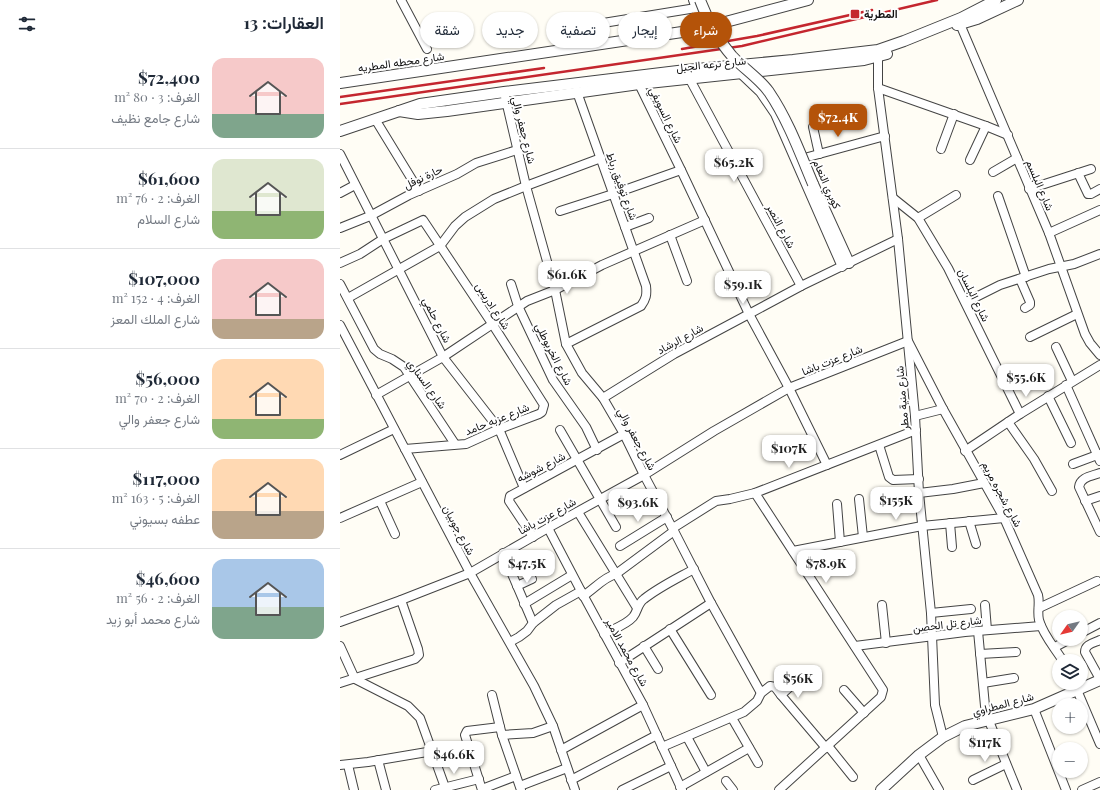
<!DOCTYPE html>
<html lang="ar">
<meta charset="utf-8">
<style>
:root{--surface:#fff;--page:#f2f2f3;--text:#1f2937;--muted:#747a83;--line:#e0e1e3;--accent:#b45309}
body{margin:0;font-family:"Playfair Display",Vazirmatn,serif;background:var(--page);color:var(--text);direction:rtl;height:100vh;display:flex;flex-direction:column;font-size:15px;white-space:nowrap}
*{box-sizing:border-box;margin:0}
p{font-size:13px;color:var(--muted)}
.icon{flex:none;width:22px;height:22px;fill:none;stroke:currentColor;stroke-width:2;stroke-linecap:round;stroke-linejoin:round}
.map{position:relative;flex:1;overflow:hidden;direction:ltr}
.side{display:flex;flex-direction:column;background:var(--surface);width:340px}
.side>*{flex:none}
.guide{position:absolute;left:12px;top:12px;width:380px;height:36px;direction:rtl;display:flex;gap:8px}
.needle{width:26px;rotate:236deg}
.controls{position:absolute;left:712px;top:610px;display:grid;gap:8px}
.controls a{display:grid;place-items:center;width:36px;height:36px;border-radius:50%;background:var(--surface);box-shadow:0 1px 3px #0004;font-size:20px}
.price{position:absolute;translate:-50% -34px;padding:0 9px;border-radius:8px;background:#fff;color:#222;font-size:13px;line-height:26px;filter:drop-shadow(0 1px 2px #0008)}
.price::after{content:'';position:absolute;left:50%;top:24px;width:12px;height:9px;margin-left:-6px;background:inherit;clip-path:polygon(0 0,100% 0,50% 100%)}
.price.current{background:var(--accent);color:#fff}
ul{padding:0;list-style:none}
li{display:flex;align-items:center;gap:12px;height:100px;padding:0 16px}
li+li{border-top:1px solid var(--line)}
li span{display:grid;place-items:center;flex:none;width:112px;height:80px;border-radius:12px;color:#555}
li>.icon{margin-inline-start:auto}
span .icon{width:48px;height:48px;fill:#fffc;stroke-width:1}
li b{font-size:17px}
h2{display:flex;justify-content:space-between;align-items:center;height:48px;padding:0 16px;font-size:17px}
.tag{padding:0 14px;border-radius:18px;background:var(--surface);box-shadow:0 1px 3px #0004;font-size:14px;line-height:36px}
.tag.current{background:var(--accent);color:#fff}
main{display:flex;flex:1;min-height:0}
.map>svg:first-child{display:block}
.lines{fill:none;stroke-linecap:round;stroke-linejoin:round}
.minor-casing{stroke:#444;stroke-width:10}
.tertiary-casing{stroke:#444;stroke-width:12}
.minor{stroke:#fff;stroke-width:8}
.tertiary{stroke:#fff;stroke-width:10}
.rail{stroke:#c4262e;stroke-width:2.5}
.tertiary-bridge-casing{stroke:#444;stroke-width:12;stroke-linecap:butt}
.tertiary-bridge{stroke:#fff;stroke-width:10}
.poi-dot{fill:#c4262e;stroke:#fff;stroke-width:1.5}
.labels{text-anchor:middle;stroke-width:4;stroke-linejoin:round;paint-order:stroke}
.poi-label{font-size:11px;font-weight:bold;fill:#111;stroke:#fff;text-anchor:start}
.street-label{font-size:11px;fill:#111;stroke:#fff}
</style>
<main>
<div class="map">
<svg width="760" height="790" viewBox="0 0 760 790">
<rect width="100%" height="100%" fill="#fffdf5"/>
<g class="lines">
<defs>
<g id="minor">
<polyline points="61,0 87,49"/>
<polyline points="353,0 363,28"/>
<polyline points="257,24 356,8"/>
<polyline points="620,24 709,233 745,334 750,343 760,355"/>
<polyline points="538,57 538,88 558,239 575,416 579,493 591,613 595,705 603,737"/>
<polyline points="400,73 420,92 435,114 502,267"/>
<polyline points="347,74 461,286"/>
<polyline points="297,80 341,170 409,314 449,388 487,465"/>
<polyline points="538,88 646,126 668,135"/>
<polyline points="164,92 186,186 215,290 226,344 242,373 263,398 284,434 304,475 334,531 371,603 421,693"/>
<polyline points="35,119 79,191"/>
<polyline points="473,127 479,154"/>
<polyline points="601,149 614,114"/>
<polyline points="0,154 103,357 159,429 184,488"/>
<polyline points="457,160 545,136"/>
<polyline points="630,160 646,126"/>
<polyline points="653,172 677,158"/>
<polyline points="738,173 748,194 751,194 760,189"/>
<polyline points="689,189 751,169"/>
<polyline points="0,193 15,185"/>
<polyline points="658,196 686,277"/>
<polyline points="553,198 578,218 608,268 680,414"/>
<polyline points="220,211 273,194 341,170"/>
<polyline points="578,218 616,195"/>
<polyline points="285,227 309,218"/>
<polyline points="0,228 30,216 69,195 117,174 136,163 177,150"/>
<polyline points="709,233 760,210"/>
<polyline points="330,235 347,281"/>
<polyline points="0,263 20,254 43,239 83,220 153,325 204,405 202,412 199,414 159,429 126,444 65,449"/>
<polyline points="680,279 690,302 690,305 685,308"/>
<polyline points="0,284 34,349 40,354 52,359 64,367 115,444"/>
<polyline points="171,284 178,306 213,380 246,427 257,450"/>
<polyline points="8,298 100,246 115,226 125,217 154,199 186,186 261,158"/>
<polyline points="626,302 660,285 709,269 734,264 760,254"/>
<polyline points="0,325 130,573 194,686 213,726 235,790"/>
<polyline points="690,337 737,314"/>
<path d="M 226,344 L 301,306 C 306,299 307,295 306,286 L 237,92"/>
<polyline points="716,347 732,381"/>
<polyline points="726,385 760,461"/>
<polyline points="36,395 103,357 187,301 215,290 262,265 365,220"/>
<polyline points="708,396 731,443"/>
<polyline points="263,398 334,354 409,314 461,286 558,239"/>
<polyline points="575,416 603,409"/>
<polyline points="668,422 694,459 712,491"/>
<polyline points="220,430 276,527"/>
<polyline points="539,445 549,477 553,480 579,479"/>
<polyline points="625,451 680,414 760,365"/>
<polyline points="0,455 54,429"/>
<polyline points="733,464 760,454"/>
<path d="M 760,473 C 752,476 740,477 739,487 L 760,532"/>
<polyline points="415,493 543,690 541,697 439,790"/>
<polyline points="579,493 613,489 644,483"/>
<polyline points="519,499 523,537"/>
<polyline points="40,501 55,534"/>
<polyline points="745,501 760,496"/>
<polyline points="497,504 500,542"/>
<polyline points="238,512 297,608"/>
<polyline points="0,518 82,482"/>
<polyline points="629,521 636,544"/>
<polyline points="610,523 612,547"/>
<polyline points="208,528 241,591 303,705 342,790"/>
<polyline points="333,528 376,501 390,499 415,493 576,430"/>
<polyline points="193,537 169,501 170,496 284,434"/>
<polyline points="280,546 327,517"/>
<polyline points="453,551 582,526 664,518"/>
<polyline points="163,553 193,623"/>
<polyline points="177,586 192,579"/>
<path d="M 243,596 C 254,589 264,577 276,574 L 334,531"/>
<polyline points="184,604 232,575"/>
<polyline points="542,605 546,643"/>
<polyline points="645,605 647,630"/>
<polyline points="699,608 757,581"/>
<polyline points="591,613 631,609"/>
<path d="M 0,622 L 61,600 L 130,573 L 208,528 L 304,475 L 374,431 L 449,388 L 568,341 L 603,409 L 664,518 L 698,595 C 700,603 697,612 699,620 C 703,635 715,648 723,661"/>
<polyline points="330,629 371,695"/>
<polyline points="638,631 645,706 649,721 677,790"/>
<polyline points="741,633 760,623"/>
<path d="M 264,634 C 273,629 286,625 293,617 C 298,611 297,604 304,599 C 319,587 338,578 354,569"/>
<path d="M 760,640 C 754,643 745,644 745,652 L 760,679"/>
<polyline points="170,642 179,637 187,631 193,623 216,605 241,591"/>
<polyline points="0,646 15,679 68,706 80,718 106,790"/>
<polyline points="304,646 318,669"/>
<polyline points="515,646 625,632 701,626"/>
<polyline points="715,647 730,639"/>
<polyline points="640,654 676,652"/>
<polyline points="279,663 371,603"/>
<polyline points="0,683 75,659 79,655 78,649 61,600"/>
<polyline points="643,683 674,678"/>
<polyline points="504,690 524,713"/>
<polyline points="737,690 760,744"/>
<polyline points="152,695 162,735 181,790"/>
<polyline points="441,695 454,683 466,676"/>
<polyline points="694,709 726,790"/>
<polyline points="392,718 418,763"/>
<polyline points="162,735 193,733 213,726"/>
<polyline points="347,737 366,772"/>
<polyline points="488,746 513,777"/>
<polyline points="322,747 404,712 417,701 421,693 430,686 435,687 441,695 486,748"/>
<polyline points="221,750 303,705"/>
<polyline points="579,755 599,790"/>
<polyline points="38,760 46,790"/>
<polyline points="0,765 28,762 93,751"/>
<polyline points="8,765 14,790"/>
<polyline points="231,780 317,735"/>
<polyline points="633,780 666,764"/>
<polyline points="386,781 393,790"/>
<polyline points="180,786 227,768"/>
<polyline points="340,787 409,748"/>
<polyline points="142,789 176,776"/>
<polyline points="95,790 139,779"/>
<polyline points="142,790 125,735 127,731 160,727"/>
<polyline points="282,790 331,766"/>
<polyline points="742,790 760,782"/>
</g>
<g id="tertiary">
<polyline points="617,25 637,19 678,0"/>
<polyline points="0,83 342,32 363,28 468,0"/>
<polyline points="59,111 78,114 107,111 299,84 524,60 547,54"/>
<polyline points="0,131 80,104 164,92 346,70 453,60 538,50 564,41 621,18 656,0"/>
<polyline points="473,184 509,263"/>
<polyline points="541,790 579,755 603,737 625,726 694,709 760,680"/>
</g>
</defs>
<use href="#minor" class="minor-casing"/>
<use href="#tertiary" class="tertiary-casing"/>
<use href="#minor" class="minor"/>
<use href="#tertiary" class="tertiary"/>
<g class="rail">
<polyline points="342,49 417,36 532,10"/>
<polyline points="0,97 204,68"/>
<polyline points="0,104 402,46 597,0"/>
</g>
<defs>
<path id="tertiary-bridge" d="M 360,0 C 368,21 377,39 392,56 C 404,69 419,78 429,92 C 448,120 460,153 473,184"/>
</defs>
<use href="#tertiary-bridge" class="tertiary-bridge-casing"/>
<use href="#tertiary-bridge" class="tertiary-bridge"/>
</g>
<rect class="poi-dot" x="510" y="9" width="10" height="10" rx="2"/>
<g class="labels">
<g class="poi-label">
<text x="524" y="18">المطرية</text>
</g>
<g class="street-label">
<text transform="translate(61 62) rotate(-8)" y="4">شارع محطه المطريه</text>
<text transform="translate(371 64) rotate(-6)" y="4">شارع ترعه الجبل</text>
<text transform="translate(326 115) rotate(64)" y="4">شارع السويفي</text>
<text transform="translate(184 130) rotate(76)" y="4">شارع جعفر والي</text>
<text transform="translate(83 177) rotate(-25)" y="4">حارة نوفل</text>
<text transform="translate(487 184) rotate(66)" y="4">كوبري النعام</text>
<text transform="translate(700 185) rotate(67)" y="4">شارع البلسم</text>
<text transform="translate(282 186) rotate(70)" y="4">شارع توفيق رباط</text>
<text transform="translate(441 226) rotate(62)" y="4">شارع النصر</text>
<text transform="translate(634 295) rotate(64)" y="4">شارع البلسان</text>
<text transform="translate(153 306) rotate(57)" y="4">شارع ادريس</text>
<text transform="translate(97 320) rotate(63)" y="4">شارع حلمي</text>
<text transform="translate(340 339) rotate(-29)" y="4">شارع الرشاد</text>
<text transform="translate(214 354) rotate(63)" y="4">شارع الخربوطلي</text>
<text transform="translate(492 360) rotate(-22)" y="4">شارع عزت باشا</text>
<text transform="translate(87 384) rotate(54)" y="4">شارع السناري</text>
<text transform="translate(562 398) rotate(-95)" y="4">شارع منية مطر</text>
<text transform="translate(157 419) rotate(-22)" y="4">شارع عزبه حامد</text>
<text transform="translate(297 439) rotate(62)" y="4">شارع جعفر والي</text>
<text transform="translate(201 467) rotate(-27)" y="4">شارع شوشه</text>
<text transform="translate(662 494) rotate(62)" y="4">شارع شجره مريم</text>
<text transform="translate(207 516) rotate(-29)" y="4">شارع عزت باشا</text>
<text transform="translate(119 530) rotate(62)" y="4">شارع جوبيان</text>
<text transform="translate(607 624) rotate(-7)" y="4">شارع تل الحصن</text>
<text transform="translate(287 652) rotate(61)" y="4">شارع محمد الامير</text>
<text transform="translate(663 704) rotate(-15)" y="4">شارع المطراوي</text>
</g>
</g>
</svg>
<div class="controls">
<a><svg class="needle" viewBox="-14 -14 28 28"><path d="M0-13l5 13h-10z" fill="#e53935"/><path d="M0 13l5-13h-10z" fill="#747a83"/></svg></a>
<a><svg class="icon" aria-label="layers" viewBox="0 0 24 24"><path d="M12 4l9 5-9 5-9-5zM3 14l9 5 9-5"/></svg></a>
<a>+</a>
<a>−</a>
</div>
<b class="price current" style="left:498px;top:138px">$72.4K</b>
<b class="price" style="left:394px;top:183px">$65.2K</b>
<b class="price" style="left:227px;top:295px">$61.6K</b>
<b class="price" style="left:403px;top:305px">$59.1K</b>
<b class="price" style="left:686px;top:398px">$55.6K</b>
<b class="price" style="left:449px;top:469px">$107K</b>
<b class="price" style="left:556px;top:521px">$155K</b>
<b class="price" style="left:298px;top:523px">$93.6K</b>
<b class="price" style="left:187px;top:584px">$47.5K</b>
<b class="price" style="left:486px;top:584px">$78.9K</b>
<b class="price" style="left:458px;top:699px">$56K</b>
<b class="price" style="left:645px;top:763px">$117K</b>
<b class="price" style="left:114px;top:775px">$46.6K</b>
<div class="guide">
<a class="tag current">شراء</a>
<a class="tag">إيجار</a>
<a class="tag">تصفية</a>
<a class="tag">جديد</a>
<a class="tag">شقة</a>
</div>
</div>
<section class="side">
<h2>العقارات: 13<svg class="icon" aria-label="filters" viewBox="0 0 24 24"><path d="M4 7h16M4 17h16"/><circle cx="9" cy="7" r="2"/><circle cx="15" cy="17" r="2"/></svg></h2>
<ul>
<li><span style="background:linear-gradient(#f6c9c9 70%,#7fa58c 0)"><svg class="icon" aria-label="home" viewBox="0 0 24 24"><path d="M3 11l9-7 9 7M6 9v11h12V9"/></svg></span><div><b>$72,400</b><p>الغرف: 3 · 80 m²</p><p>شارع جامع نظيف</p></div></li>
<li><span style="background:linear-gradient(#dfe7d0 65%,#8fb573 0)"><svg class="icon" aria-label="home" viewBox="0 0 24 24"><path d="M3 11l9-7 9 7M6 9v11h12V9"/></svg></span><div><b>$61,600</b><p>الغرف: 2 · 76 m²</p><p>شارع السلام</p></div></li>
<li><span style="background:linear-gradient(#f6c9c9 75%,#b9a48a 0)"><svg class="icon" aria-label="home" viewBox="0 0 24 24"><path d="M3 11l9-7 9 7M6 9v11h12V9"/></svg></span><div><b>$107,000</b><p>الغرف: 4 · 152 m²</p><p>شارع الملك المعز</p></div></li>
<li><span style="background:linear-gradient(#ffd9b3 75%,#8fb573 0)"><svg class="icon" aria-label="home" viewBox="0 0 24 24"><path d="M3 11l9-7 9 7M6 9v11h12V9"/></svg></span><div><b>$56,000</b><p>الغرف: 2 · 70 m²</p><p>شارع جعفر والي</p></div></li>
<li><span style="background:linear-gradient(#ffd9b3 65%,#b9a48a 0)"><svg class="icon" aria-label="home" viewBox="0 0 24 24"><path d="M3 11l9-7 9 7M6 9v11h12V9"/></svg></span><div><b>$117,000</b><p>الغرف: 5 · 163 m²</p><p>عطفه بسيوني</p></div></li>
<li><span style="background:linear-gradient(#a9c7e8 60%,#7fa58c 0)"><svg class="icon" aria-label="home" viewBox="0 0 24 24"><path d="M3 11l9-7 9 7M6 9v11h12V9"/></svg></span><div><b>$46,600</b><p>الغرف: 2 · 56 m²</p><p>شارع محمد أبو زيد</p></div></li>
</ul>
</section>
</main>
